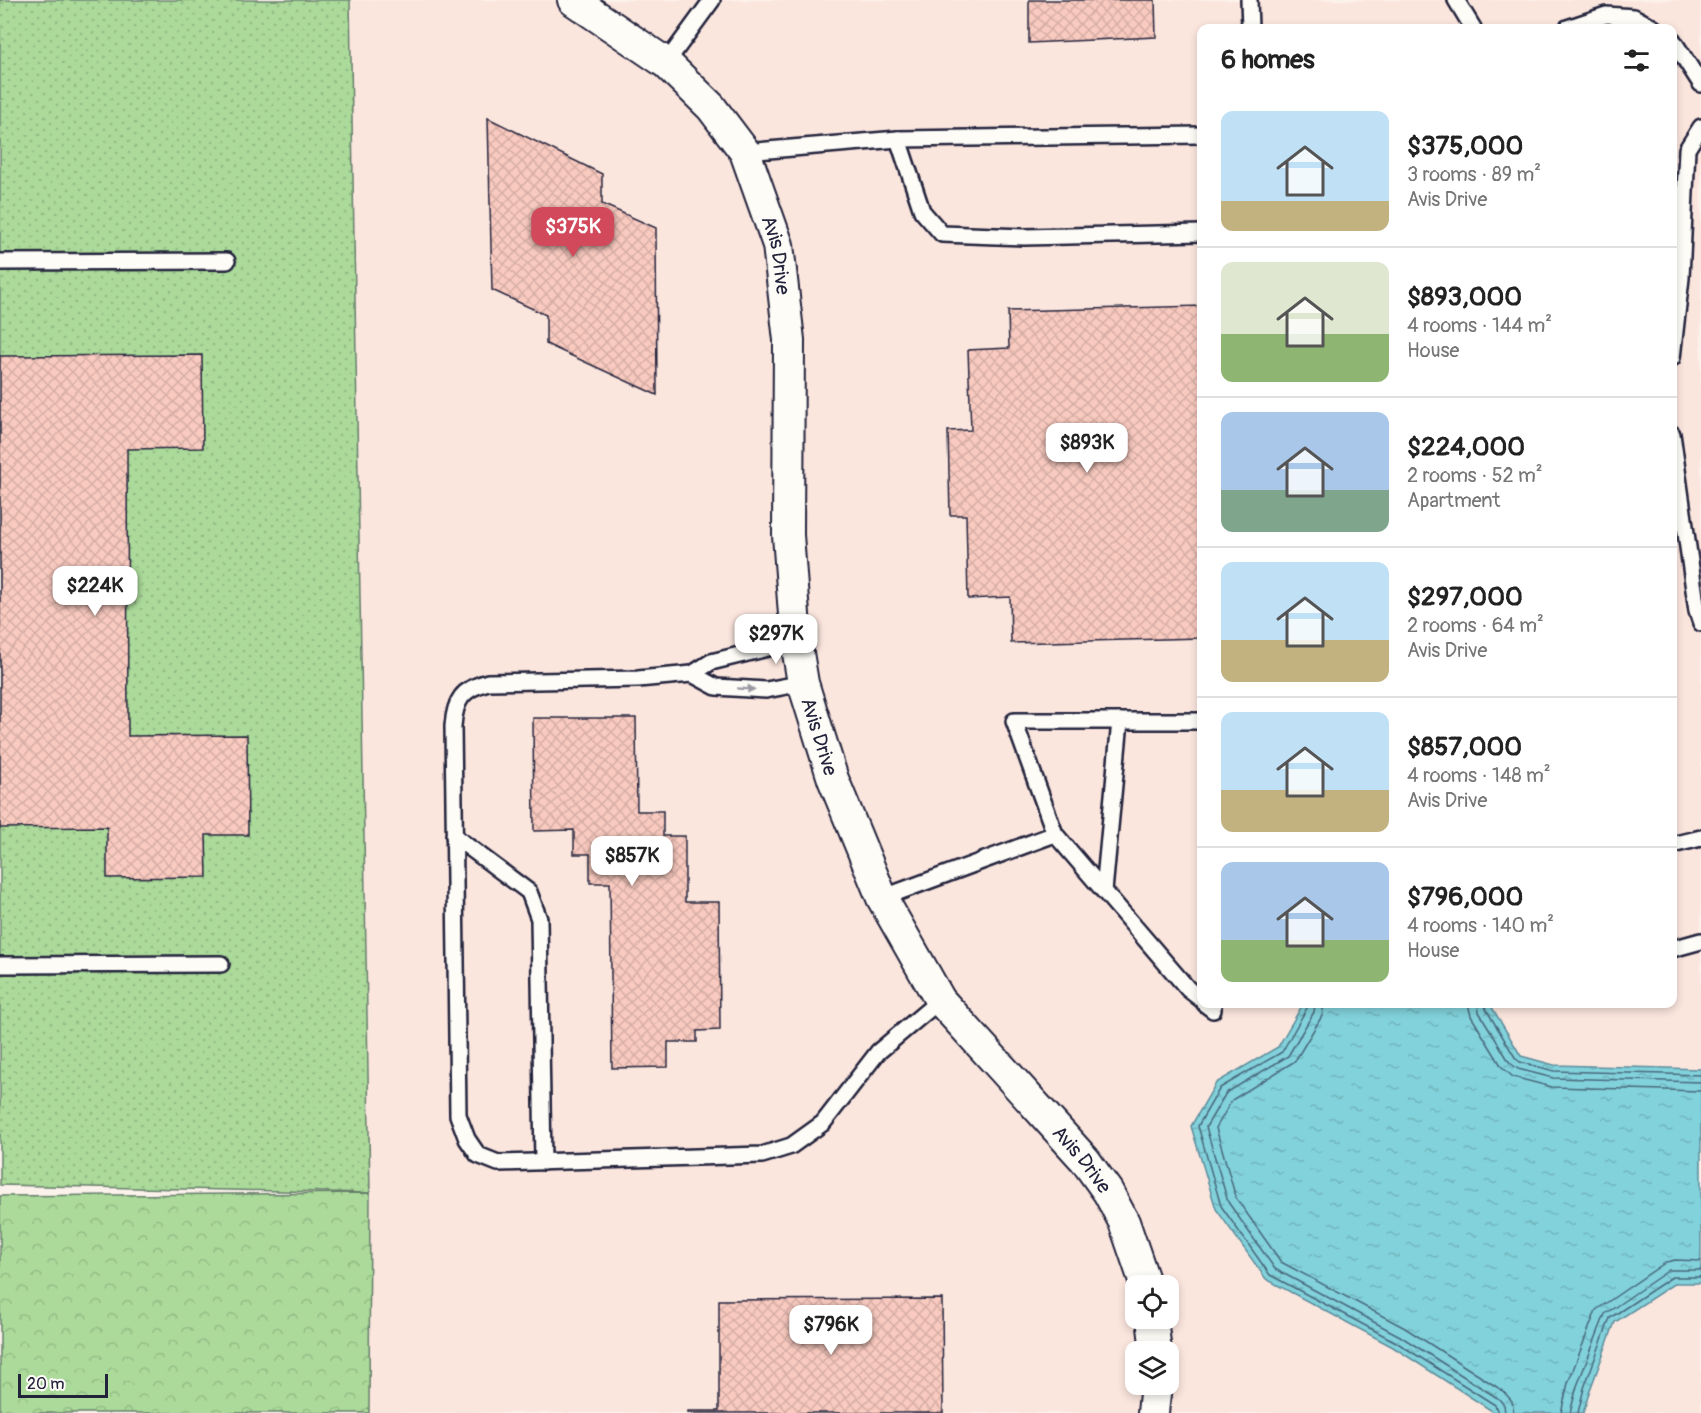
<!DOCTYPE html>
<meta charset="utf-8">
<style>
:root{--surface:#fff;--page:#f2f2f2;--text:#222;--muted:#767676;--line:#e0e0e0;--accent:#d1495b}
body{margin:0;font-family:Pangolin,sans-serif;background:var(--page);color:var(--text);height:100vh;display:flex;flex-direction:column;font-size:22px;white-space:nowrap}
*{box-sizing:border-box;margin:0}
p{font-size:20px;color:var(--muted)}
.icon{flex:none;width:33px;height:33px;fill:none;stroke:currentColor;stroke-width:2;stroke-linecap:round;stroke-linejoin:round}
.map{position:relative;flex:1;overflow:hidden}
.sheet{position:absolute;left:1197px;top:24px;width:480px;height:984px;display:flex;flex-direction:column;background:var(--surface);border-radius:12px;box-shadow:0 3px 9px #0003}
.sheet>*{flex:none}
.fabs{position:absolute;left:1125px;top:1275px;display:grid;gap:12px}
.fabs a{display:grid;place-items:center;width:54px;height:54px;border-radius:12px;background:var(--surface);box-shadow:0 3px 9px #0003;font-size:30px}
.scale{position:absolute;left:18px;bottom:15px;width:90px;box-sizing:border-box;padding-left:6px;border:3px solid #22223b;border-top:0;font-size:16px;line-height:21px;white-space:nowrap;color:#22223b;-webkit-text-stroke:4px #fdfcf7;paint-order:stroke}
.price{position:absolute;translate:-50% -51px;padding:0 14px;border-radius:12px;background:#fff;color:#222;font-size:20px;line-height:39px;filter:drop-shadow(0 2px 3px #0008)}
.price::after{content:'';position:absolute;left:50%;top:36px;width:18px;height:14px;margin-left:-9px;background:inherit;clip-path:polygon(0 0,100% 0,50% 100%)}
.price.on{background:var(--accent);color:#fff}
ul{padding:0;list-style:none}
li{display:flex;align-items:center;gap:18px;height:150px;padding:0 24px}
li+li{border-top:2px solid var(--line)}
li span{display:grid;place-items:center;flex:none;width:168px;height:120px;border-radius:12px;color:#555}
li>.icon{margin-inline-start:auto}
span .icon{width:72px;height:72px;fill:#fffc;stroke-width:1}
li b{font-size:26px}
h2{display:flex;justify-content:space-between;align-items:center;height:72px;padding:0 24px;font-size:26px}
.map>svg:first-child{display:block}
.built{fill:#fbe6de;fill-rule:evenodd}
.grass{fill:url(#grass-dots);stroke:#667e6a;stroke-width:1.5}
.forest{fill:url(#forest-crowns);stroke:#667e6a;stroke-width:1.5}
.water{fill:url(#water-ripples);stroke:#5c8c9b;stroke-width:1.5}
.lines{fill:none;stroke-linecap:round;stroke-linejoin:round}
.shore{stroke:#48687b;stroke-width:1.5}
.building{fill:url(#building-cross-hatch);stroke:#22223b;stroke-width:1.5}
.lane-casing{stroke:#22223b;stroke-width:20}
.street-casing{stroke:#22223b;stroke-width:34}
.lane{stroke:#fdfcf7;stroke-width:15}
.street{stroke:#fdfcf7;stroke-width:30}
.oneway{fill:#9a9aa2}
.labels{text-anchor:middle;stroke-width:5;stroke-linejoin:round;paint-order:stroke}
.street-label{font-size:20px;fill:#22223b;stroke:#fdfcf7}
</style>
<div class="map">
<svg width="1701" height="1413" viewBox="0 0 1701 1413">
<defs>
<pattern id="grass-dots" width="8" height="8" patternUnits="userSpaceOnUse" patternTransform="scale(1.5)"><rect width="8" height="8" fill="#abda9a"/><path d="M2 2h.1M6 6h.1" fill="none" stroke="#93bb86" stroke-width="1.8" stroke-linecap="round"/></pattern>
<pattern id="forest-crowns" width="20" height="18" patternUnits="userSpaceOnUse" patternTransform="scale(1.5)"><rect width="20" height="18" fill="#abda9a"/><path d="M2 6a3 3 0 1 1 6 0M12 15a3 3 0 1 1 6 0" fill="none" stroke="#93bb86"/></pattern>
<pattern id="water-ripples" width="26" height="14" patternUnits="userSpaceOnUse" patternTransform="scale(1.5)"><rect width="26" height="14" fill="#82d2db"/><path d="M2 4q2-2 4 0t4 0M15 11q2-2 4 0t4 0" fill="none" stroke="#70b4bd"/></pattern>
<pattern id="building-cross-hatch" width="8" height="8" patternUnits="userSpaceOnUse" patternTransform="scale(1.5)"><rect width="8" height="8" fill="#f9cabf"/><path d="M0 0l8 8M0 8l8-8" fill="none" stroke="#d5ada5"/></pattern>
</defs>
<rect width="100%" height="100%" fill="#fcf2ec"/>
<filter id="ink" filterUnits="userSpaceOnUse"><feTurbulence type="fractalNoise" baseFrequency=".0167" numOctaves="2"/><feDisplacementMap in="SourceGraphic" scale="12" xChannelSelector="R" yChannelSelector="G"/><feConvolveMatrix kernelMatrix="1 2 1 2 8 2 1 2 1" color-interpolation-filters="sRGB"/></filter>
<g filter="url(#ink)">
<path class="built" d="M 350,0 L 1701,0 L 1701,1413 L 0,1413 L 0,1196 L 370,1192 ZM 1202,28 L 1672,28 L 1672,1004 L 1202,1004 ZM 1136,1286 L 1168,1286 L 1168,1318 L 1136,1318 ZM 1136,1352 L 1168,1352 L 1168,1384 L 1136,1384 Z"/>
<polygon class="grass" points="0,0 350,0 370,1193 0,1185"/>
<polygon class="forest" points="370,1193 369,1413 0,1413 0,1196"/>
<polygon class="water" points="1303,1004 1490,1004 1521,1056 1554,1065 1701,1069 1701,1283 1675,1283 1615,1322 1590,1390 1583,1413 1495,1413 1393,1347 1266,1279 1216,1209 1191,1126 1216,1083 1278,1047"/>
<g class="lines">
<g class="shore">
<polyline points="1308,1004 1307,1008 1282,1052 1220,1088 1198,1126 1221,1206 1270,1275 1396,1342 1495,1405 1498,1413"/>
<polyline points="1315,1004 1314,1012 1288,1056 1226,1093 1206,1127 1228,1202 1275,1269 1400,1336 1499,1399 1504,1405 1505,1413"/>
<polyline points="1324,1004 1322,1016 1295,1061 1232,1100 1216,1128 1236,1198 1281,1262 1405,1328 1503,1391 1512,1401 1514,1413"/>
<polyline points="1468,1004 1471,1016 1502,1067 1513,1077 1552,1087 1701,1091"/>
<polyline points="1478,1004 1479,1012 1510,1063 1518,1069 1553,1078 1701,1082"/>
<polyline points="1485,1004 1486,1009 1516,1059 1520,1062 1554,1071 1701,1075"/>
<polyline points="1561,1413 1568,1383 1596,1310 1666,1262 1675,1260 1701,1261"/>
<polyline points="1570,1413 1577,1386 1605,1314 1669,1270 1701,1270"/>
<polyline points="1578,1413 1584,1388 1610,1318 1672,1277 1701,1277"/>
</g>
</g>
<g class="building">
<polygon points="1029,0 1155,0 1156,37 1029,43"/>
<polygon points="488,118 602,174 602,204 656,228 657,395 546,344 546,315 492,290"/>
<polygon points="1202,306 1202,638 1011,643 1010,597 968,599 966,515 950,515 948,431 971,430 968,350 1009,348 1008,311"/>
<polygon points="202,355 203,448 127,449 128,736 247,735 248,835 206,835 207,877 107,878 107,827 0,828 0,356"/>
<polygon points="533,718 636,718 637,811 663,811 663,836 685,836 685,902 719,902 720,1030 697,1031 697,1042 668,1042 668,1067 612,1068 610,883 590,883 590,854 574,854 574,830 534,831"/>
<polygon points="942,1299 943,1413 688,1413 688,1411 719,1411 719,1300"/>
</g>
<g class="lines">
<defs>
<g id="lane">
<polyline points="1249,0 1250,28"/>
<polyline points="1456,0 1473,28"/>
<polyline points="1567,28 1606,15 1634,17 1654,28"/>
<polyline points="1672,39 1701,84"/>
<polyline points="666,63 712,0"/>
<polyline points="898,139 1202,135"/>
<polyline points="745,152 898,139 922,211 942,234 1024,237 1202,233"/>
<polyline points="0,262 227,261"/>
<polyline points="1672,358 1681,278 1687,149 1701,127"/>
<polyline points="1672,434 1697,611 1701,623"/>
<path d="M 796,641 L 711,662 L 692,674 L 638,679 L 488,682 C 462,689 455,700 453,726 L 458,1115 L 467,1139 L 478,1155 L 498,1163 L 762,1155 L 791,1146 L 823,1123 L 878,1052 L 940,1000"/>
<polyline points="692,674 716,687 766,690 803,683"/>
<polyline points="1202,721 1014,721 1055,834 1188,989 1202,1000"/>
<polyline points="454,836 529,892 539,919 543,1162"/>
<polyline points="1672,845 1701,838"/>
<polyline points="1104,891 1120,721"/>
<polyline points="882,898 1055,834"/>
<polyline points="1672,949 1701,941"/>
<polyline points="0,965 221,964"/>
<polyline points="1205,1004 1213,1010 1213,1004"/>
</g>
<g id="street">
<path id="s1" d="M 573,0 L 666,63 L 711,107 L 745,152 L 778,245 L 789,340 L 788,535 L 796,641 L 803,683 L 833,779 L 882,898 L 940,1000 L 1085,1160 L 1108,1192 L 1124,1222 L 1146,1286"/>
<polyline points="1152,1318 1156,1352"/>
<polyline points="1153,1413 1156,1384"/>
</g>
</defs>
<use href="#lane" class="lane-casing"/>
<use href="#street" class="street-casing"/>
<use href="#lane" class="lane"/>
<use href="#street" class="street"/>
</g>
<defs><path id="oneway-solid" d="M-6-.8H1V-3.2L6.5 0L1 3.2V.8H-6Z" transform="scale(1.5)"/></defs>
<use class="oneway" href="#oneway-solid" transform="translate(746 689) rotate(3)"/>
</g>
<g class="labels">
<g class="street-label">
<text dy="7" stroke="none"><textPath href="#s1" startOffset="340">Avis Drive</textPath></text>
<text dy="7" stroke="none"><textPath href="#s1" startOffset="826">Avis Drive</textPath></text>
<text dy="7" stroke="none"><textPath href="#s1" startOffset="1330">Avis Drive</textPath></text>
</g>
</g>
</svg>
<div class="fabs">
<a><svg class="icon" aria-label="locate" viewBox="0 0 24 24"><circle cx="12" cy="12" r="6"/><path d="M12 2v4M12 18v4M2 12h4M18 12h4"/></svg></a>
<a><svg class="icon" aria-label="layers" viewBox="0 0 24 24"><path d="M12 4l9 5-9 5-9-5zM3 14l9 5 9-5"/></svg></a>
</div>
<div class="scale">20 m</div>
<b class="price on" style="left:573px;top:258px">$375K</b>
<b class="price" style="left:1087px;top:474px">$893K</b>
<b class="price" style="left:95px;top:617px">$224K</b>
<b class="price" style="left:776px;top:665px">$297K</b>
<b class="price" style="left:632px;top:887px">$857K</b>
<b class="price" style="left:831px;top:1356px">$796K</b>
<section class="sheet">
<h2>6 homes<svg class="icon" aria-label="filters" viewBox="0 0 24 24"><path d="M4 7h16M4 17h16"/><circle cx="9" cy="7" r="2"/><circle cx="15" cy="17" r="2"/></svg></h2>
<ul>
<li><span style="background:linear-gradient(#bfe0f5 75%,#c2b280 0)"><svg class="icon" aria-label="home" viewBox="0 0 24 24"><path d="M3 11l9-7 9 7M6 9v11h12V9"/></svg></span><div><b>$375,000</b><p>3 rooms · 89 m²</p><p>Avis Drive</p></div></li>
<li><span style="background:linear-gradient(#dfe7d0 60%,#8fb573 0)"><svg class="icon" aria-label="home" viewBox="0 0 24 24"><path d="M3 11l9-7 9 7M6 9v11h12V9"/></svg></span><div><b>$893,000</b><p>4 rooms · 144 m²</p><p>House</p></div></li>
<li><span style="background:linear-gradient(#a9c7e8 65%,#7fa58c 0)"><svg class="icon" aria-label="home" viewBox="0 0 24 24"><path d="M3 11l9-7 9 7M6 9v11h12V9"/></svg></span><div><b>$224,000</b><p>2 rooms · 52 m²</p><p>Apartment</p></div></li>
<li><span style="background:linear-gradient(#bfe0f5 65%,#c2b280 0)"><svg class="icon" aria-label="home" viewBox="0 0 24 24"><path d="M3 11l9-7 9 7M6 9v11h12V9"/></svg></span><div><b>$297,000</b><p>2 rooms · 64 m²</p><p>Avis Drive</p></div></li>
<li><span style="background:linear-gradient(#bfe0f5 65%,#c2b280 0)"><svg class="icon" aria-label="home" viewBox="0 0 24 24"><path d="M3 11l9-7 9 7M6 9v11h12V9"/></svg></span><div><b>$857,000</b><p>4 rooms · 148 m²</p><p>Avis Drive</p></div></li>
<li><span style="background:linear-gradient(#a9c7e8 65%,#8fb573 0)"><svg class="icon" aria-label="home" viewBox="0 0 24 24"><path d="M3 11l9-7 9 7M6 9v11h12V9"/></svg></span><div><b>$796,000</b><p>4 rooms · 140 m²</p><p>House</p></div></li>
</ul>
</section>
</div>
